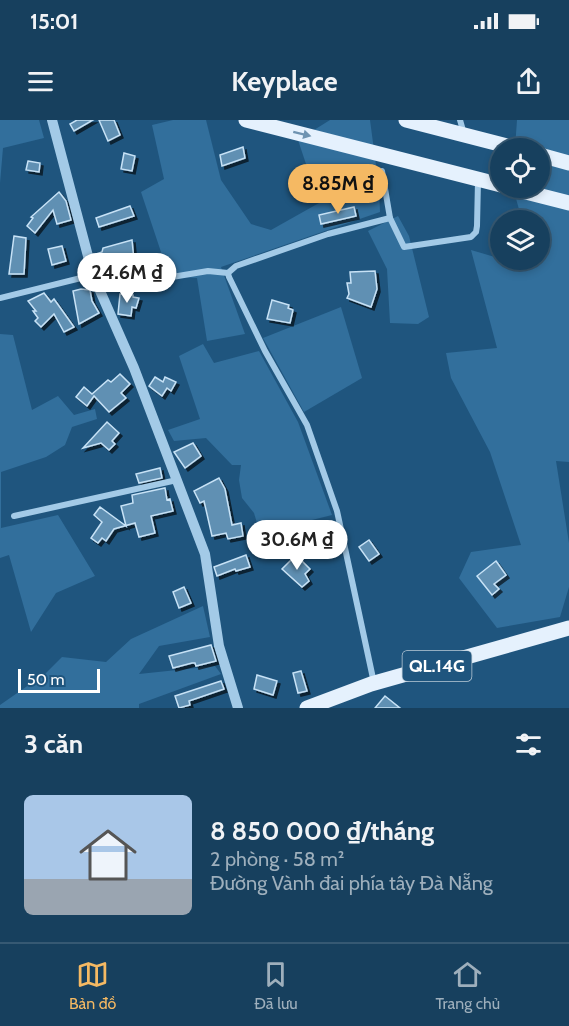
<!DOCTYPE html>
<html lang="vi">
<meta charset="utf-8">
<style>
:root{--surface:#17405e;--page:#244b67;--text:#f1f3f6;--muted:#9eafbc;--line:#365973;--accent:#f5b963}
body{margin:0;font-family:Cabin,sans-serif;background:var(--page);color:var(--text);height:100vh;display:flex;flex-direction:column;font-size:22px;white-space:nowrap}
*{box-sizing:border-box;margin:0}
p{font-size:20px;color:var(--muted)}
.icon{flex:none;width:33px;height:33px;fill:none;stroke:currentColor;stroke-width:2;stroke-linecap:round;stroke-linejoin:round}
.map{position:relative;height:588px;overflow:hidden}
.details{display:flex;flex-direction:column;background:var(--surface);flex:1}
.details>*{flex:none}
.tools{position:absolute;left:490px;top:18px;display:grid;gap:12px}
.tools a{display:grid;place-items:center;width:60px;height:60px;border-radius:50%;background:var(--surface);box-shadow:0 3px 9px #0003,0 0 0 2px var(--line);font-size:30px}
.scale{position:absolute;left:18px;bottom:15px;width:82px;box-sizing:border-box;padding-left:6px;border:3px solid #fff;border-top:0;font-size:16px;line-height:21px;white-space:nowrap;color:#fff;-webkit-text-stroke:4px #1f557e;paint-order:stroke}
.price{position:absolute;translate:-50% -51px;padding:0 14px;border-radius:21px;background:#fff;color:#222;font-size:20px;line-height:39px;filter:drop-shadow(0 2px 3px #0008)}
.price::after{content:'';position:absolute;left:50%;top:36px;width:18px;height:14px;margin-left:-9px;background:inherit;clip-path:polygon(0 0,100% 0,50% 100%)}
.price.current{background:var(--accent);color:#111}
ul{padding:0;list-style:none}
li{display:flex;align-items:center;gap:18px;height:150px;padding:0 24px}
li span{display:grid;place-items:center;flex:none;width:168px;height:120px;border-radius:9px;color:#555}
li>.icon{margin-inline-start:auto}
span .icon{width:72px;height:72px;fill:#fffc;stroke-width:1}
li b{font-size:26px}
h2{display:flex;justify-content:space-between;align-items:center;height:72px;padding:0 24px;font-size:26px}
.status{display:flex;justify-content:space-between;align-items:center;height:42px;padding:0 30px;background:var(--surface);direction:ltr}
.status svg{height:16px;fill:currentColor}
header{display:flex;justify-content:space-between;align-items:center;height:78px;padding:0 24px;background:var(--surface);font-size:27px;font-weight:700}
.dock{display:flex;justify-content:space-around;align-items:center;height:84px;border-top:2px solid var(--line);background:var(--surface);font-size:16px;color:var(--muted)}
.dock a{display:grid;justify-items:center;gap:3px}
.dock .current{color:var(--accent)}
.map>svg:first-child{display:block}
.green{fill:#326f9c}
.building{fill:#6190b3;stroke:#c7e2f6;stroke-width:1.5;filter:url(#shadow)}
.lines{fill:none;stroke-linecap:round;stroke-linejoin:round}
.minor{stroke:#a3cae7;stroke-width:6}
.tertiary{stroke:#a3cae7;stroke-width:10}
.primary{stroke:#e5f1fd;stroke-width:15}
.oneway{fill:#6e93b1}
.labels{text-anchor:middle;stroke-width:5;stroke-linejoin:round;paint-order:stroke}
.shield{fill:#1f557e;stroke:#bcccd8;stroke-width:1.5}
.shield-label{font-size:18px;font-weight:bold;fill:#fff}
</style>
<div class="status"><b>15:01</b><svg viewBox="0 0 49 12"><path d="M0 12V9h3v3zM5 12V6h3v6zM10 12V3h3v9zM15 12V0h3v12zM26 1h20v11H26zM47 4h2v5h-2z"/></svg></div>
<header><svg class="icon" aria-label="menu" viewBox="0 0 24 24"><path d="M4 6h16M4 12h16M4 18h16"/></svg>Keyplace<svg class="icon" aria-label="share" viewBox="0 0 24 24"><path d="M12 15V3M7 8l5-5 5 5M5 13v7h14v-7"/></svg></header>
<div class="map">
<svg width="569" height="588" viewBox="0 0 569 588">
<defs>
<filter id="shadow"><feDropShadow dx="3" dy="3" stdDeviation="0" flood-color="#0009"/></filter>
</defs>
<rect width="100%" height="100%" fill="#1f557e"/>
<g class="green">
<polygon points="0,0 39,0 44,18 3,28 0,63"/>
<polygon points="173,0 206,0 221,60 251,104 271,110 319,83 298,20 330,0 370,0 379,68 380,92 221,147 245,214 207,221 197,158 169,156 141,72 164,59 152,5"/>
<polygon points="517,0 569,0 569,342 556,341 569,423 569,467 560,497 497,508 459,458 471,432 521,425 490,332 451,258 446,233 497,228 471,130 512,142 518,140 540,140 540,100 522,100 513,68 540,68 540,28 515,28"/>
<polygon points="398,96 409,116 429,197 418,204 390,203 387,149 368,111"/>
<polygon points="341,187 362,258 304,292 263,218"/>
<polygon points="0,214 13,215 32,290 58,276 74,295 95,289 97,299 72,307 65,325 46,337 1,352 1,408 58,395 95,456 56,473 31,512 9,435 0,438"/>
<polygon points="203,224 214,243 259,231 298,302 332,395 288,406 282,427 265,430 254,393 242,378 239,360 241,345 232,345 206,318 174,321 168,310 200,299 179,236"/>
<polygon points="203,486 210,517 159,526 139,554 215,546 221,554 139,584 139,588 0,588 0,585 46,553 62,537 106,542 131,519"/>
</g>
<g class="building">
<polygon points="77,0 93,0 74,11 70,4"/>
<polygon points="99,0 114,0 120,15 108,21"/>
<polygon points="243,27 245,38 222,46 220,35"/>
<polygon points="124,33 135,36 132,51 121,49"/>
<polygon points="28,41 40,43 39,52 26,50"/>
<polygon points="59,72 66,81 71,100 57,104 53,90 35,113 27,106 33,98 31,97"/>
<polygon points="130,86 134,96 99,107 96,98"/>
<polygon points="354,87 356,96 321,104 319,95"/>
<polygon points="14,116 26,118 24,154 9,154"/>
<polygon points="132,120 135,150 109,153 110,158 103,158 96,134 102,132 103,128"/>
<polygon points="62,126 66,141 52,145 48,129"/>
<polygon points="375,151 377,169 371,187 347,178 349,174 347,163 351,163 350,152"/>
<polygon points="81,169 90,170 92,181 99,193 79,204 73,171"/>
<polygon points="44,173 51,182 54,179 74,207 64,212 54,194 41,207 35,201 38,198 33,191 36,191 28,181"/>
<polygon points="120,174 133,175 133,177 139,178 136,188 132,187 131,196 118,194"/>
<polygon points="272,180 289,185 288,188 293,190 290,203 267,199"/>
<polygon points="120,254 130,264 121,273 126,278 109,292 94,276 87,286 76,277 84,267 92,274 108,260 111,262"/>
<polygon points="155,257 163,262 165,257 176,262 171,271 167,268 162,276 149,266"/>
<polygon points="107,302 119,313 112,321 115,324 109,330 101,323 83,328"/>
<polygon points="193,323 201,336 185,348 174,332"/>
<polygon points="160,348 162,358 139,363 136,354"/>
<polygon points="219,358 225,369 232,405 241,403 243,416 228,419 226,413 212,416 204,381 200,383 194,371"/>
<polygon points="165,368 167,380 170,379 173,391 151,396 155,413 139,417 135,403 114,409 106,421 102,418 98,423 91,418 102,402 94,395 100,387 126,406 121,386 133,383 132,375"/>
<polygon points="304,413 307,422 302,424 303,427 289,431 285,419"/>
<polygon points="369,420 379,434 369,441 359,427"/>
<polygon points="246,435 250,447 236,451 235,449 217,456 214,447"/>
<polygon points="296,435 310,449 305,454 309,461 302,467 282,449"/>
<polygon points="496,441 506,455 494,464 499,469 492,475 477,456"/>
<polygon points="184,467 191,483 179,488 173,472"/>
<polygon points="211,525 216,541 196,546 195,543 192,543 173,548 169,536"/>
<polygon points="301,551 307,571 298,573 293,553"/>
<polygon points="257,555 277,561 273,575 254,569"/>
<polygon points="221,561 224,569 189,581 190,585 179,588 175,576"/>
<polygon points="385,576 400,588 375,588"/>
</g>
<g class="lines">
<g class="minor">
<polyline points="460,0 464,14"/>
<polyline points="382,51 390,98 404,127 471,117 476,112 477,106 478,61"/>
<polyline points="97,164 160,159 208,151 228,153"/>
<polyline points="0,178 93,155"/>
<polyline points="14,396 177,360"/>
<polyline points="374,563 337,391 307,305 265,231 229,157 228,153 236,146 328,114 390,98"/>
</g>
<polyline class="tertiary" points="52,0 93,155 134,248 205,434 219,526 238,588"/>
<g class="primary">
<polyline points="246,0 501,65"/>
<polyline points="406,0 515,28"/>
<polyline points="540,35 569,43"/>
<polyline points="510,68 569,83"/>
<polyline points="307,588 371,564 569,508"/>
</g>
</g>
<defs><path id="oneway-solid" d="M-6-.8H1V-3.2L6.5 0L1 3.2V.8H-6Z" transform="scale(1.5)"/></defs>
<use class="oneway" href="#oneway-solid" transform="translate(302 14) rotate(14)"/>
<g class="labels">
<rect class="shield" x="402.5" y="531" width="69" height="30" rx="4.5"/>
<g class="shield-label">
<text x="437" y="552">QL.14G</text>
</g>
</g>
</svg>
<div class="tools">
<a><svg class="icon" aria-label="locate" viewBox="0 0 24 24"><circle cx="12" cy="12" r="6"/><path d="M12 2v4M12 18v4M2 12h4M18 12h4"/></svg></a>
<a><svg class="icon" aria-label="layers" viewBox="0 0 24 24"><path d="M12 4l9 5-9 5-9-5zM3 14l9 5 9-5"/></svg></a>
</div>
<div class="scale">50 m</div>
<b class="price current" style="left:338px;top:95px">8.85M ₫</b>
<b class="price" style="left:127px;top:184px">24.6M ₫</b>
<b class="price" style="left:297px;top:451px">30.6M ₫</b>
</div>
<section class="details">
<h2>3 căn<svg class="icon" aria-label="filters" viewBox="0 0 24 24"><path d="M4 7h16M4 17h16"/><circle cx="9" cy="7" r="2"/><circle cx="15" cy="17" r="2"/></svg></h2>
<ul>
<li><span style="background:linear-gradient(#a9c7e8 70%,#9aa5b1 0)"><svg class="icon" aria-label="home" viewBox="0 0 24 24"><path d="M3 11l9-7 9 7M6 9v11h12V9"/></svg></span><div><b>8 850 000 ₫/tháng</b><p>2 phòng · 58 m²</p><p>Đường Vành đai phía tây Đà Nẵng</p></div></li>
</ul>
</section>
<nav class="dock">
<a class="current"><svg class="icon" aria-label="map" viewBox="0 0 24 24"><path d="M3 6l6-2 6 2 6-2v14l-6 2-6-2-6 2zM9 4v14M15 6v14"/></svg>Bản đồ</a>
<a><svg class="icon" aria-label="saved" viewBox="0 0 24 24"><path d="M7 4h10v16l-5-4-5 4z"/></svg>Đã lưu</a>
<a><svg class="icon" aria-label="home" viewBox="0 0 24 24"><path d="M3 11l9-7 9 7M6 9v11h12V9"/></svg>Trang chủ</a>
</nav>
